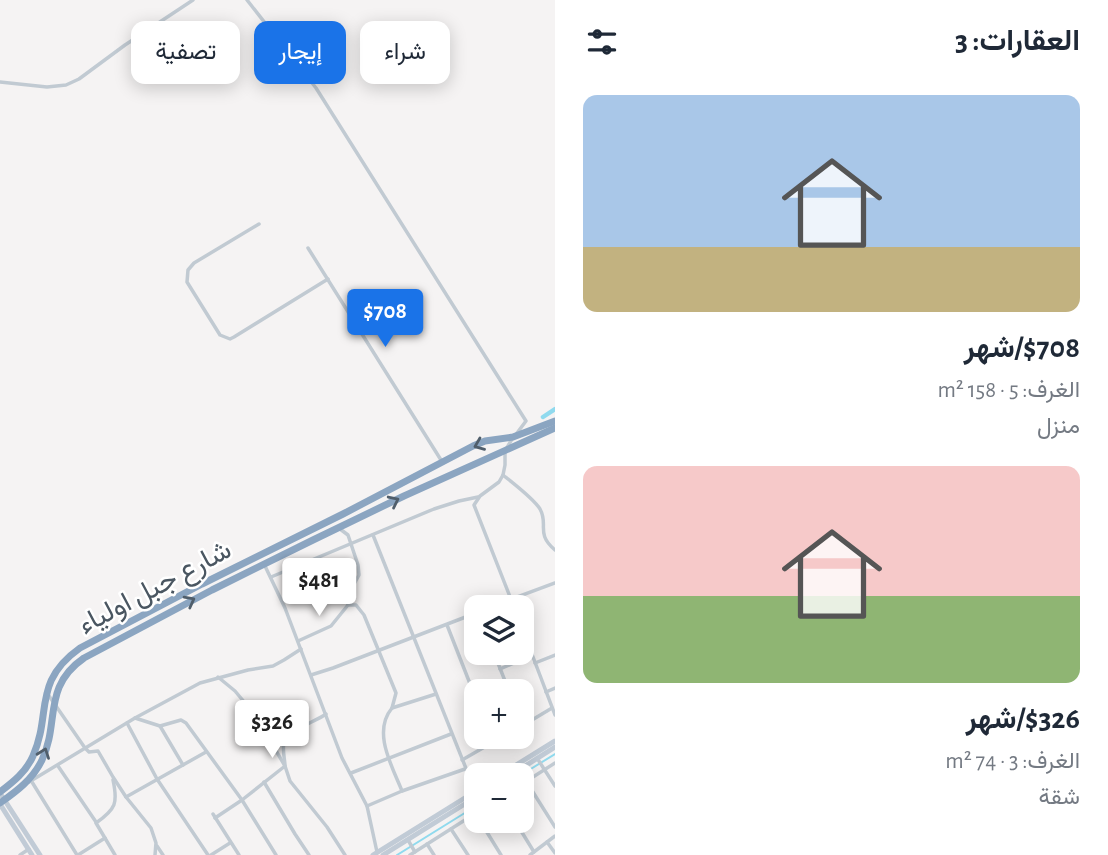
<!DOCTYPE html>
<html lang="ar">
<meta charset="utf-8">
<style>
:root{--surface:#fff;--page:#f6f6f7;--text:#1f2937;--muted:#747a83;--accent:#1a73e8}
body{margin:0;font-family:"Alegreya Sans",Vazirmatn,sans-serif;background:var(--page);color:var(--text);direction:rtl;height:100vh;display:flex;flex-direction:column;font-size:26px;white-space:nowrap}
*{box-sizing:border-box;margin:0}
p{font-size:23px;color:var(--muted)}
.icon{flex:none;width:38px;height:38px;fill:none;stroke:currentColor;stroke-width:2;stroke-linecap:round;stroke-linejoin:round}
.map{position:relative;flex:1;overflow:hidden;direction:ltr}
.sheet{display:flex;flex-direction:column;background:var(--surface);width:553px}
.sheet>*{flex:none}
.banner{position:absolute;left:21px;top:21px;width:429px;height:63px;direction:rtl;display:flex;gap:14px}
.tools{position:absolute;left:464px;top:595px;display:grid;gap:14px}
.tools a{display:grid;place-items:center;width:70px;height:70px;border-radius:14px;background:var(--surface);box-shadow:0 4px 18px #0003;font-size:35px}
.price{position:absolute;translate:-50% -60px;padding:0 16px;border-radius:7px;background:#fff;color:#222;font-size:23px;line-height:46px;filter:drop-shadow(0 2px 4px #0008)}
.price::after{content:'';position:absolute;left:50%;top:42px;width:21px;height:16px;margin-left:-10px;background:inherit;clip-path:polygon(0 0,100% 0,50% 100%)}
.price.active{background:var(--accent);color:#fff}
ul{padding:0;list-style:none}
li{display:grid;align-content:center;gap:14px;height:371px;padding:0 28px}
li span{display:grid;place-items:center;height:217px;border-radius:14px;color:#555}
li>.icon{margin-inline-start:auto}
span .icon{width:126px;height:126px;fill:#fffc;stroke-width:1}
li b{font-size:30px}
h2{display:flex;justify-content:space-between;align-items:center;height:84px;padding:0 28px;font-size:30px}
.tag{padding:0 24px;border-radius:14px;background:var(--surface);box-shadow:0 4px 18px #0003;font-size:24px;line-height:63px}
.tag.active{background:var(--accent);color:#fff}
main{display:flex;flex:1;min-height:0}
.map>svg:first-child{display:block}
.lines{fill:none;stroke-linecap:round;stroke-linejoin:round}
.stream{stroke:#90daee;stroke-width:2}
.canal{stroke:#90daee;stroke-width:4.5}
.street{stroke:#c1cad2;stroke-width:3.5}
.secondary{stroke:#c1cbd6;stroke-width:5}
.highway{stroke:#8ba5c1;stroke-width:7}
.oneway{stroke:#505e6b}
.labels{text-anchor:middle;stroke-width:5;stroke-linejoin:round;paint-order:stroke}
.street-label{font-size:28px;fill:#4a5661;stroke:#fff}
</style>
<main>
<section class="sheet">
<h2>العقارات: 3<svg class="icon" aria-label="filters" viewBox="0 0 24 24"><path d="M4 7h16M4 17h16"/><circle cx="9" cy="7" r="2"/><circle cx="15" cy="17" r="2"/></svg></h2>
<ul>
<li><span style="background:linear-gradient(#a9c7e8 70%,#c2b280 0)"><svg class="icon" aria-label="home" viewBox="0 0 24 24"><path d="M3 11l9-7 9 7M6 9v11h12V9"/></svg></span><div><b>$708/شهر</b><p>الغرف: 5 · 158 m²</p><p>منزل</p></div></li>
<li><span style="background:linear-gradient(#f6c9c9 60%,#8fb573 0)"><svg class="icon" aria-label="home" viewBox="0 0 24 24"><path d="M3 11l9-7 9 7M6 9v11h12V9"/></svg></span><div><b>$326/شهر</b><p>الغرف: 3 · 74 m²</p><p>شقة</p></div></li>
</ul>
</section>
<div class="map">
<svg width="555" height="855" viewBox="0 0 555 855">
<rect width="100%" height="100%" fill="#f5f3f3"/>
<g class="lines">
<g class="stream">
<polyline points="521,775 555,754"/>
<polyline points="397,855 476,806"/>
</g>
<polyline class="canal" points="543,417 555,409"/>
<g class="street">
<polyline points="247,0 316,88 526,421 517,433"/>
<polyline points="0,82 47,87 66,85 79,79 125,45 193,0"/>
<polyline points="259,224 194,263 188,270 187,282 220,335 230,339 234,337 328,279"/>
<polyline points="308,248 441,460"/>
<polyline points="512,439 505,451 505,465 503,475 499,482 480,496 474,505 514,607"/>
<path d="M 503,475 C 513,483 534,499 540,509 C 549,525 535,533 555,550"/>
<polyline points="373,535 475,791"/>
<polyline points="265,566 285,608 342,758 367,806 377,852"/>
<polyline points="271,577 434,509 459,501 478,497"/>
<polyline points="348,605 356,605 364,615 396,693 392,708"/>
<polyline points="490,607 555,583"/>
<polyline points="447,625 476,699"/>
<polyline points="522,628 555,715"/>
<polyline points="298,641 331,626 348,605 348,595 359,575 358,565 348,535 340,529"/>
<polyline points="494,653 509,691"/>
<polyline points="535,663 555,655"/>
<polyline points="500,669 532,655"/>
<polyline points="311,675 333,668 476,613"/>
<polyline points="218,677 235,691 255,715 285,766 290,781 327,827 345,855"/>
<polyline points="546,692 555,688"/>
<polyline points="47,693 85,748 89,752 98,751 113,777 126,797 151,828 156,843 155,855"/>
<polyline points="135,718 160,726 183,765"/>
<polyline points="127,723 157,779 208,855"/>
<polyline points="160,726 181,720 186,723 242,800 276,855"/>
<polyline points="522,726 552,708"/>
<polyline points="537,758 555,786"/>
<polyline points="462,760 502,737"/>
<polyline points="58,766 96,822"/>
<polyline points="351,773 451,734"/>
<path d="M 113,780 C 118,803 116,809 96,823 L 115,855"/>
<polyline points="526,781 555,827"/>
<polyline points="29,782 135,718 200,683 248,670 273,666 284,660 301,649"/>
<polyline points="32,782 77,855"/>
<polyline points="264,782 295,834 309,855"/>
<polyline points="522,784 555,763"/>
<path d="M 402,791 C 392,766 372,732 392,708 L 436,694"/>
<polyline points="126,797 206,752"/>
<polyline points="469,802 476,814"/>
<polyline points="367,806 402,791 465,769"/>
<polyline points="213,814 239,855"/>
<path d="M 215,818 L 242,800 L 285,766 C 285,760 282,749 284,743 C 288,730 315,722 326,714"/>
<polyline points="480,821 501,855"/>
<polyline points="515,821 534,852"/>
<polyline points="451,829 468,855"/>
<polyline points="408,840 415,852"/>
<polyline points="547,842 555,853"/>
<polyline points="427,844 434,855"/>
<polyline points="157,846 163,855"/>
<polyline points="20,855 29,849"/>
<polyline points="78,855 105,838"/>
<polyline points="211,855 230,843"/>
<polyline points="410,855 476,813"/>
<polyline points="530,855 555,836"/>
</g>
<g class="secondary">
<polyline points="500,775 555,741"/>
<polyline points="511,775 555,747"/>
<polyline points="0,793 40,855"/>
<polyline points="0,804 32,855"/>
<polyline points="373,855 476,791"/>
<polyline points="383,855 476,797"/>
</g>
<g class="highway">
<path d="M 0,792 C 13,782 26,772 33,756 C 52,713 32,682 80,648 L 202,584 L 343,514 L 473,446 L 485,441 L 513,437 L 555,421"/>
<path d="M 0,803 C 17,791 33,779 42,760 C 60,722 42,687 84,658 L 212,590 L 313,540 L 404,496 L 555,428"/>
</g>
</g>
<defs><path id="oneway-chevron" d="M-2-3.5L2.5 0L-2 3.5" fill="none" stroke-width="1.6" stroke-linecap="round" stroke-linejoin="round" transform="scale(1.75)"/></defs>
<g class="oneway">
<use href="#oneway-chevron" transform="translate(479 445) rotate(158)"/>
<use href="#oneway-chevron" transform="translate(394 501) rotate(-26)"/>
<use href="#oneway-chevron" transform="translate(190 601) rotate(-28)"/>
<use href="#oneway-chevron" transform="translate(44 753) rotate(-70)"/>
</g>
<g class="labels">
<g class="street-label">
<text transform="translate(154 586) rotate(-28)" y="10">شارع جبل اولياء</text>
</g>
</g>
</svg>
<div class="tools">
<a><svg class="icon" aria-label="layers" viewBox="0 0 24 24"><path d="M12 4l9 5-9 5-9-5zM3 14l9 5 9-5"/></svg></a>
<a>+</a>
<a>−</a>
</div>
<b class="price active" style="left:385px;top:349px">$708</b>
<b class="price" style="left:319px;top:618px">$481</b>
<b class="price" style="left:272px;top:760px">$326</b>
<div class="banner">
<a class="tag">شراء</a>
<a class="tag active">إيجار</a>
<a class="tag">تصفية</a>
</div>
</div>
</main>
